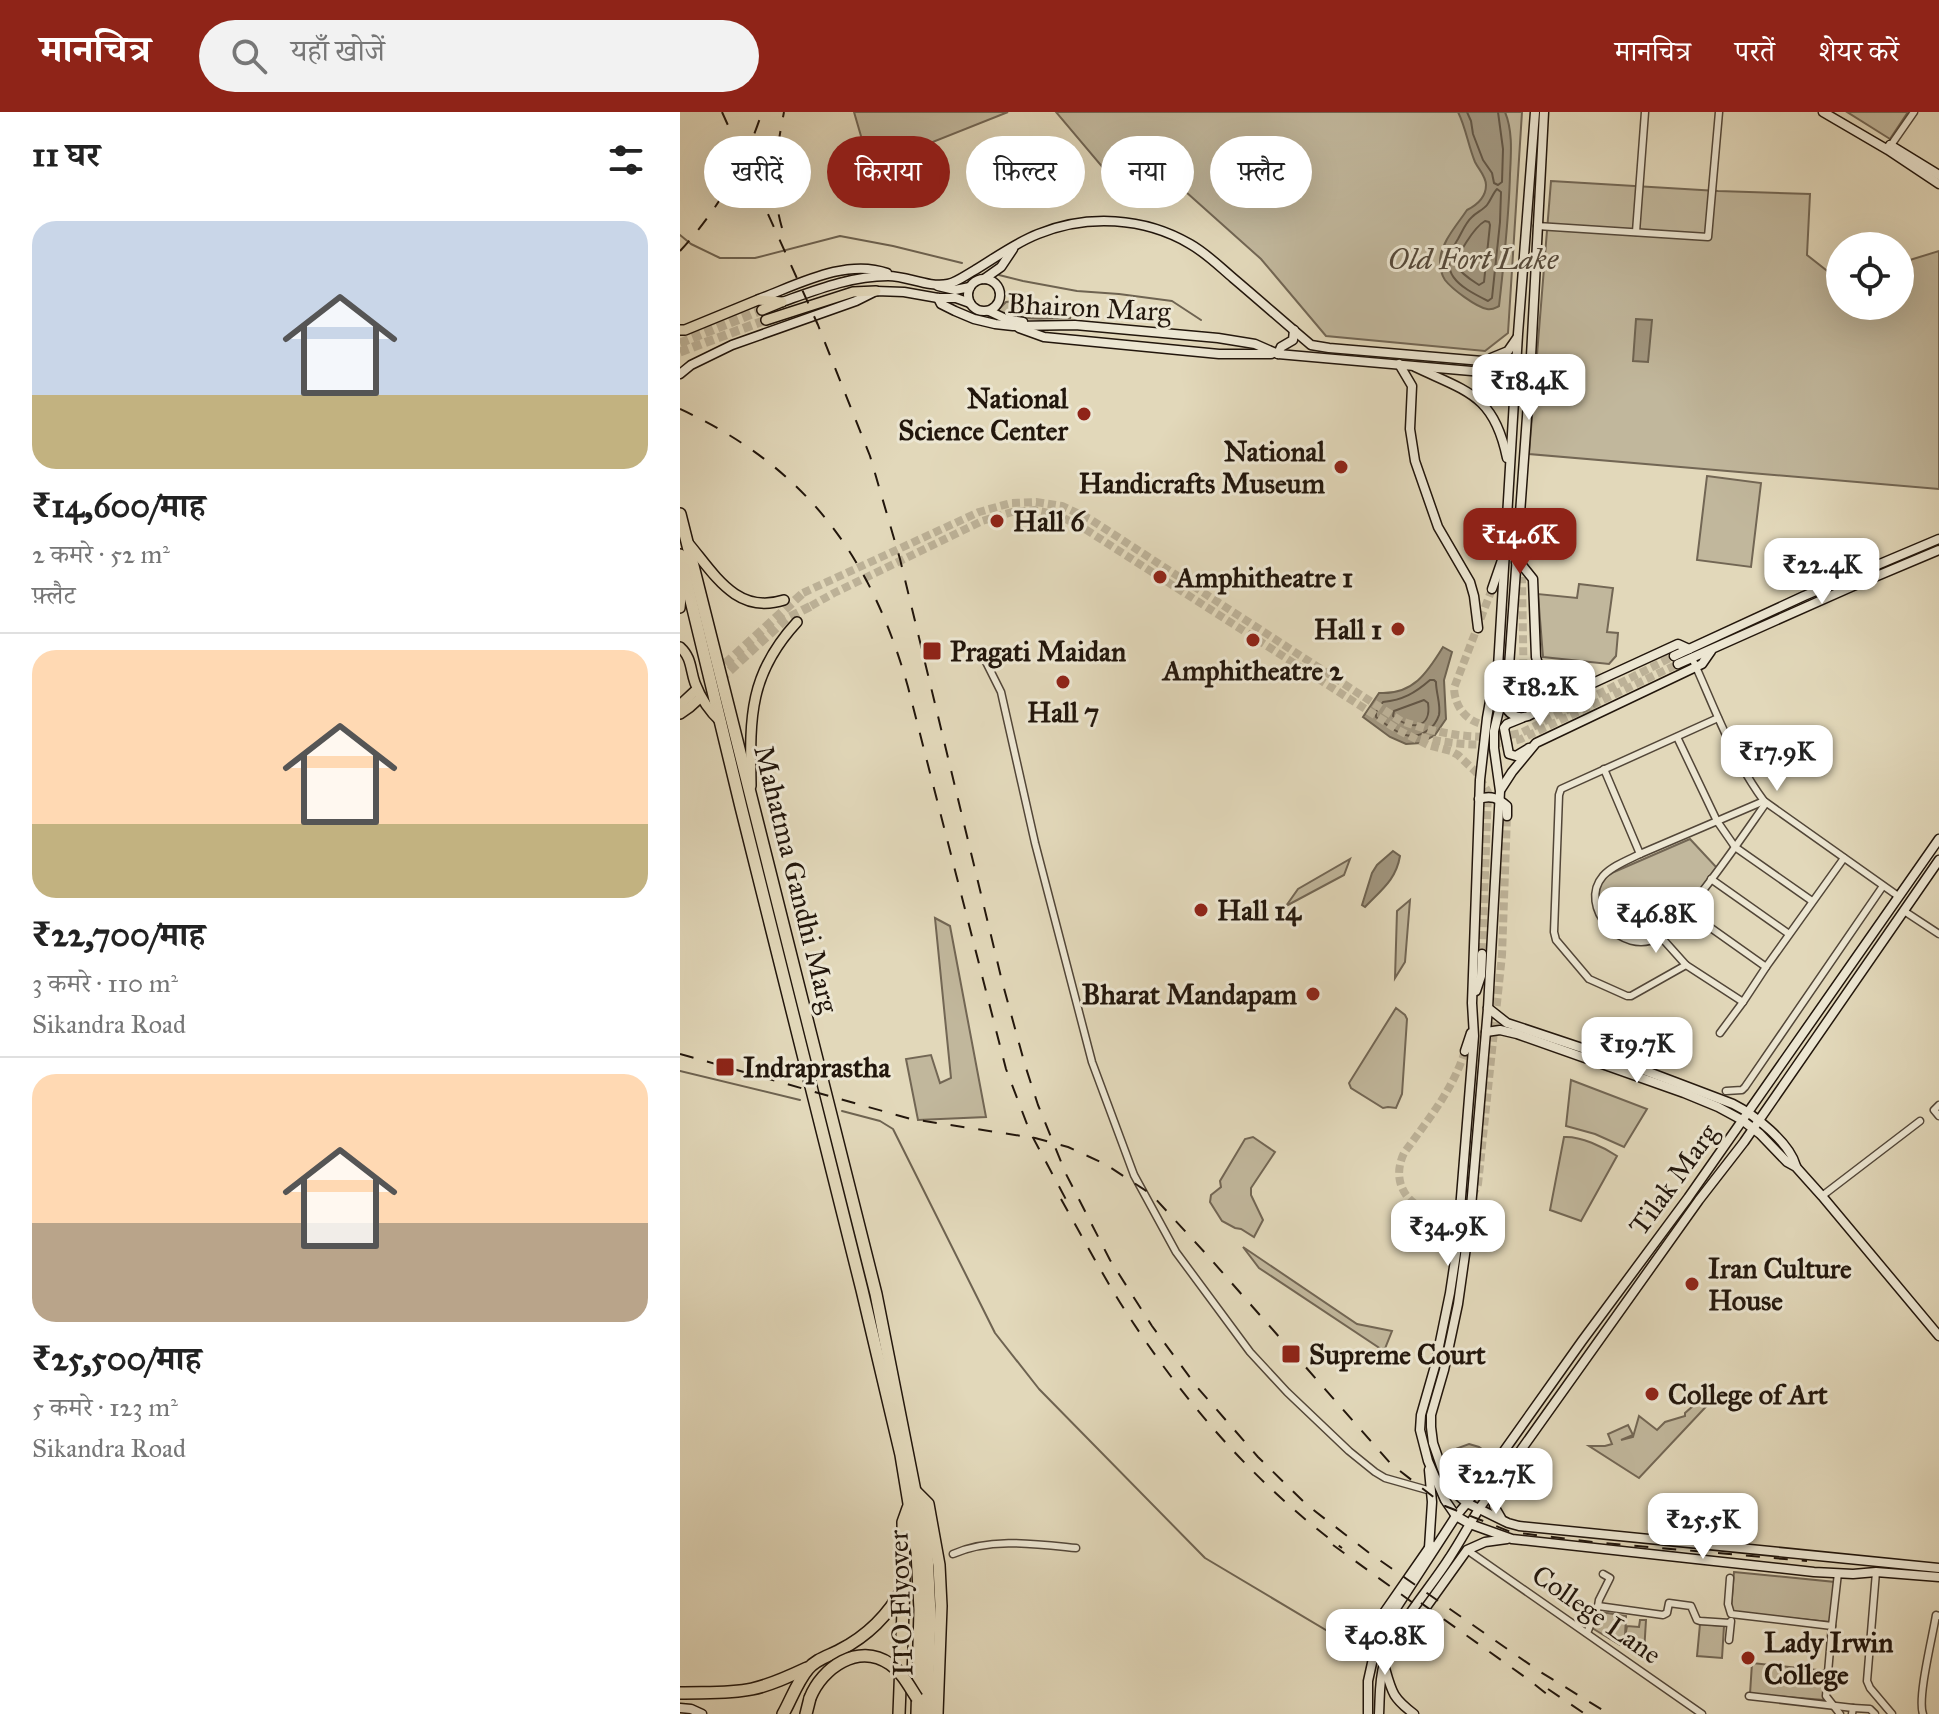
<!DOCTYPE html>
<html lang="hi">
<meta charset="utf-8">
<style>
:root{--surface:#fff;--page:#f2f2f2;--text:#222;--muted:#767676;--line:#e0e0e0;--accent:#8f2418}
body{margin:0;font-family:"IM FELL Great Primer","Noto Serif Devanagari",serif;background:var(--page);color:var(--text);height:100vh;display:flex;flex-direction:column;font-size:30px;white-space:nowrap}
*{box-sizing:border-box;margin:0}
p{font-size:26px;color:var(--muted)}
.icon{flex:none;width:44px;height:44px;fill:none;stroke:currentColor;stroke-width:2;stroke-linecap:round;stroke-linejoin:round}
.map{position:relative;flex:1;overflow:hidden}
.side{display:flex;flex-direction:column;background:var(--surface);width:680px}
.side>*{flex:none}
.hud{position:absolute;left:24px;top:24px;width:760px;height:72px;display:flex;gap:16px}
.controls{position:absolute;left:1146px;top:120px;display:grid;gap:16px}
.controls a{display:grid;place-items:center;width:88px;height:88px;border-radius:50%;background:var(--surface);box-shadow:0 8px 32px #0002;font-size:40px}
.price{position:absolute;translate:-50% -68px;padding:0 18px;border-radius:16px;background:#fff;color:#222;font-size:26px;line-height:52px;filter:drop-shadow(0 2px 4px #0008)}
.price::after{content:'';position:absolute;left:50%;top:48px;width:24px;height:18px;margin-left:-12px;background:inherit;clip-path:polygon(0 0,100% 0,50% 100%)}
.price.current{background:var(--accent);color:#fff}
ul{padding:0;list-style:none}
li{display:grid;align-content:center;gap:16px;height:424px;padding:0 32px}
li+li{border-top:2px solid var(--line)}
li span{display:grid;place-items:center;height:248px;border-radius:24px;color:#555}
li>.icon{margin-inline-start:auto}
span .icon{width:144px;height:144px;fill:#fffc;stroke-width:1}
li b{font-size:34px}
h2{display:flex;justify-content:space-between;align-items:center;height:96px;padding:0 32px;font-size:34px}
.tag{padding:0 28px;border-radius:36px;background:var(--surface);box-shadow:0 8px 32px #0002;font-size:28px;line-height:72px}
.tag.current{background:var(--accent);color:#fff}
header{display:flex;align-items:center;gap:48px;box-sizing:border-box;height:112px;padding:0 40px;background:var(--accent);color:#fff}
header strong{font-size:38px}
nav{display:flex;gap:44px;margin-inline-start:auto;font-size:28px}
.search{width:560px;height:72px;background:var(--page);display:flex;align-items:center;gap:20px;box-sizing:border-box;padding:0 28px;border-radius:44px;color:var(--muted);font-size:30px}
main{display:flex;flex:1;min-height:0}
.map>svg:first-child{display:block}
.green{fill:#c1b79c;stroke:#726654;stroke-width:2}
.water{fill:#a1967f;stroke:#6e6351;stroke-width:2}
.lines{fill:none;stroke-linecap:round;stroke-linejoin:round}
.shore{stroke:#625646;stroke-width:2}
.stream{stroke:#6e6351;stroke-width:2}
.secondary-tunnel{stroke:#bcb197;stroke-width:8;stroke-dasharray:8 4;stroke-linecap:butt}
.primary-tunnel{stroke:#bcb197;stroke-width:9;stroke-dasharray:9 4.5;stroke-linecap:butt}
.street-casing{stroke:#524638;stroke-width:9}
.secondary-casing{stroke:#22160c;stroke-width:11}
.primary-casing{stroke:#22160c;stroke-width:12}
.highway-casing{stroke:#22160c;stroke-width:14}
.street{stroke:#ece6d2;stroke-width:6}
.secondary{stroke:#ece6d2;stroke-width:8}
.primary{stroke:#e2d8ba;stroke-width:9}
.highway{stroke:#e2d8ba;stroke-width:11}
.rail{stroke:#22160c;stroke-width:2;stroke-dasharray:14 14;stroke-linecap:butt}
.highway-bridge-casing{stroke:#22160c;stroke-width:14;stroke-linecap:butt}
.highway-bridge{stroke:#e2d8ba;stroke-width:11}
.poi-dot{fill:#8f2418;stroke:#ece6d2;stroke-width:3}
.labels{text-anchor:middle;stroke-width:6;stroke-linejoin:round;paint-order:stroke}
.street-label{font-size:28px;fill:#22160c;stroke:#ece6d2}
.poi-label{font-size:28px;font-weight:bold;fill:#22160c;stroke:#ece6d2;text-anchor:start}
.water-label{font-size:30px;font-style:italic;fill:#55493a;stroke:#ece6d2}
</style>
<header>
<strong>मानचित्र</strong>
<div class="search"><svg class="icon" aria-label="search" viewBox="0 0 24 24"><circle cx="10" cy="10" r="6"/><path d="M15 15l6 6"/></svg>यहाँ खोजें</div>
<nav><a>मानचित्र</a><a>परतें</a><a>शेयर करें</a></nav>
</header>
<main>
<section class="side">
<h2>11 घर<svg class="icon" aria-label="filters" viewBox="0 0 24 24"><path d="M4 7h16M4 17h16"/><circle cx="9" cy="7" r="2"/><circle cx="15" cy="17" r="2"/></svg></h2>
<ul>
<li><span style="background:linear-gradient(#c9d6e8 70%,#c2b280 0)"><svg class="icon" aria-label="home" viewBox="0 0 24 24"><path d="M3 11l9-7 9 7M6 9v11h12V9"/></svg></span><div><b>₹14,600/माह</b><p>2 कमरे · 52 m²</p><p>फ़्लैट</p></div></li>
<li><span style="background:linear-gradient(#ffd9b3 70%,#c2b280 0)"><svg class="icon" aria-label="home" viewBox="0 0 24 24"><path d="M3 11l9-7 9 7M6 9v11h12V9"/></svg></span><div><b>₹22,700/माह</b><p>3 कमरे · 110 m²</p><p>Sikandra Road</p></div></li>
<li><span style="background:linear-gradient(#ffd9b3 60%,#b9a48a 0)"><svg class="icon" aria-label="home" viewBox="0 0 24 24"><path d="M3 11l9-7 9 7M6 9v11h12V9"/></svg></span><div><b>₹25,500/माह</b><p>5 कमरे · 123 m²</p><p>Sikandra Road</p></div></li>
</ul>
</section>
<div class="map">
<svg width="1259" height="1602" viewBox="0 0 1259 1602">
<rect width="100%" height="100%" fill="#e2d8ba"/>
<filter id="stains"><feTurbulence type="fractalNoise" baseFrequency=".0025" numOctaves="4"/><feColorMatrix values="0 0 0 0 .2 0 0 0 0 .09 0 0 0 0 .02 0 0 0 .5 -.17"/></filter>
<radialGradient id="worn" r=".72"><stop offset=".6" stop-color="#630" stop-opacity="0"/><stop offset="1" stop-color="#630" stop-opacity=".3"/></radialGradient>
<g class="green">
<polygon points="174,0 328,0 190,55"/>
<polygon points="376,0 842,0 828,221 805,239 646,224 581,147 487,63 451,89"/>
<polygon points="1167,0 1228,0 1210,27"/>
<polygon points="871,69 1038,79 1130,82 1127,143 1160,169 1160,194 1220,194 1220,151 1259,139 1259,377 849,342"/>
<path d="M 334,189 L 348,192 L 391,206 C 367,206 339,210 317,199 L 326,190 Z"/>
<polygon points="1027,364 1081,371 1071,455 1017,448"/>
<polygon points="899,472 933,476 927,520 938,521 936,544 929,552 863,545 858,482 897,486"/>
<path d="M 1010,727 L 1038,757 C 1024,776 994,819 970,823 C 962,825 952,823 944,821 C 924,817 919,794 916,776 L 926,765 L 934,760 Z"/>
<polygon points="670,747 664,763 606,794 618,777"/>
<polygon points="730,788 725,850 715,866 717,799"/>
<polygon points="255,806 270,814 306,1005 238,1008 226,947 251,943 260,971 271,966"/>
<polygon points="716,896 725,903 727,907 722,982 716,996 708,995 703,996 671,976 669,971"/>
<polygon points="891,968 967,997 944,1035 915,1022 886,1014"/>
<polygon points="573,1025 595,1040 571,1076 571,1083 583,1108 574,1125 561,1117 555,1116 542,1109 530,1090 531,1083 541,1075 540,1069 565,1027"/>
<path d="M 884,1025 C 901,1024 923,1035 937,1044 L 901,1109 L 870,1098 Z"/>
<polygon points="563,1135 677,1212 712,1219 704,1239 579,1156"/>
<polygon points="1036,1284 959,1366 909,1334 925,1334 932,1332 928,1322 948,1313 953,1323 941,1328 953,1325 959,1304 977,1318 985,1310 1005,1304 1005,1301 1021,1287"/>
<polygon points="789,1332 799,1335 814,1346 794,1372 785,1376 777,1370 767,1340"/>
<polygon points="1054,1460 1155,1470 1150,1510 1053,1500 1051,1498"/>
<polygon points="921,1500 946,1504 945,1525 947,1514 959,1515 960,1508 966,1508 964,1541 959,1542 947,1533 954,1529 951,1524 944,1527 940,1533 912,1516"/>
<polygon points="1020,1512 1044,1514 1042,1546 1017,1544"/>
<polygon points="1072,1551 1146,1559 1144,1588 1070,1582"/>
</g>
<g class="water">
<path d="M 778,0 L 825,0 C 833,19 831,42 830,62 C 829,106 824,150 819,194 C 815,196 813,198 807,197 C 796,195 772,177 765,168 C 761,162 760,155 760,149 C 761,130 777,113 787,98 C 797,93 806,85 806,73 C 806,64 799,58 795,50 C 788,33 786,16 778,0 Z"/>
<polygon points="956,207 972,208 968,250 953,249"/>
<path d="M 763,535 L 772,540 L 764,568 L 766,607 L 755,623 L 741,631 L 726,632 L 710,625 L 683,605 L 699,581 C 733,583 747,561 763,535 Z"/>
<path d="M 713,739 L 720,744 C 716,768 701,778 685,795 L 682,793 L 692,761 L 697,753 Z"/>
</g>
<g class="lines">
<g class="shore">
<polyline points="787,0 791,9 793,22 803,48 812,61 814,71 818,73 822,70 823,37 818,0"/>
<path d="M 817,77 L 821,80 L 820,110 L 812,186 L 808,189 C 778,174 756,161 778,127 C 782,120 786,110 792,105 C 797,100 803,98 807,93 C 811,88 813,81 817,77 Z"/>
<path d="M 805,109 L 809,110 L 810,113 L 804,170 L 799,173 C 793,169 781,162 778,155 C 774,144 796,114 805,109 Z"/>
<path d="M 750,568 L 754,568 L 756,570 C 756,581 761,593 759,603 C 757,609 753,615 748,618 C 729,633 711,616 696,605 L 696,600 L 703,590 C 723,588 735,581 750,568 Z"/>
<path d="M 744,588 L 748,591 C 752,618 729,618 713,604 L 714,599 Z"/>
</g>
<g class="stream">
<polyline points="0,123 11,132 40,146 75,146 160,124 213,134 282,151"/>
<polyline points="319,163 343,169 397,179 439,182 492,189 521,208"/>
<polyline points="0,959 120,988"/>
<polyline points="162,999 200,1009 213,1017 315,1221 359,1277 525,1446 671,1533"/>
</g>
<g class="secondary-tunnel">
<path d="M 812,477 L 774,576 C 776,620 832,627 844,584 L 842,465"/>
<path d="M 123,481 L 299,400 L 331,391 L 356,390 L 382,394 L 410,407 L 721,609 C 759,622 801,630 841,621 L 994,544"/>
<polyline points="131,494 154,481 302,409 332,400 355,398 378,403 405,417 718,618 748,633 771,639 778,643 796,660 808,680 802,842"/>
<path d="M 741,625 C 774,633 808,636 841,627 L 998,552"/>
<path d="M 785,939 C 773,978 747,1009 724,1041 C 699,1094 777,1126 798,1072 L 822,843 L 827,704"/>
</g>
<g class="primary-tunnel">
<polyline points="0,231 82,198"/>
<polyline points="0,240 86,208"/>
<polyline points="15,579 123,481"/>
<polyline points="20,586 106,507 131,494"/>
</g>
<defs>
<g id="street">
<polyline points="1209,36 1234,0"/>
<polyline points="857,114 1028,125 1039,0"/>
<polyline points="956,120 965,0"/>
<polyline points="301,540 321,580 355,731 412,950 454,1063 496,1140 570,1240 607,1280 669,1339 695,1360 705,1366 751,1379"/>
<path d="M 1012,546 C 1034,594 1052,646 1084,689 L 1218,784"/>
<polyline points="1038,606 881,677 879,683 874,820 876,828 909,867 947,884 951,884 1006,853 1063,890 1086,855"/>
<polyline points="997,625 1037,709 1055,735 1132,789"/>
<polyline points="924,657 960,742 1084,689"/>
<path d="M 960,742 C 948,748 932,754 923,764 C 897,794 942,846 979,825 C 996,815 1009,797 1021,781 C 1044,752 1065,721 1086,691"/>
<polyline points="1031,767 1109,822"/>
<polyline points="1007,799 1086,855 1164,746"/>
<polyline points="1224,799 1259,822"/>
<polyline points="980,824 1006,853"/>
<polyline points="1040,921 1063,890"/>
<polyline points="1046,979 1062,978 1065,975 1203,774"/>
<polyline points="1259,993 1254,998 1259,1004"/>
<polyline points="1142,1084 1240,1009"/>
<polyline points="787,1438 1022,1602"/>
<path d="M 273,1442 C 310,1425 357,1432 396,1436"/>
<polyline points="1196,1460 1187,1569 1190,1576 1212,1602"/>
<polyline points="1050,1466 1048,1492 1051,1502 1152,1514 1158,1461"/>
<polyline points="918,1494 919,1488 930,1466 923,1462"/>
<polyline points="1152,1514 1146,1584 1160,1602"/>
<polyline points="907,1521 918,1494 983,1503 987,1501 989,1491 1011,1494 1017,1508 1020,1509 1050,1511"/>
<polyline points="1049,1528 1051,1509"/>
<polyline points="1069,1584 1173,1596 1172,1602"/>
<polyline points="1173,1596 1190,1597 1195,1602"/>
<path d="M 1243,1602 C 1237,1586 1253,1523 1256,1503 L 1259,1504"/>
</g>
<g id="secondary">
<polyline points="855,0 838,222 817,572 810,589 807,606 800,668 792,891 794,924 777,1135 770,1181 755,1254 741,1303 740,1318 748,1349 765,1388 776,1404 790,1412 832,1427 1134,1460 1173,1462 1196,1460 1259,1465"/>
<path d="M 864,0 L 850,263 L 826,596 C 831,604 839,607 848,604 L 900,577"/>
<polyline points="1143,0 1208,38 1259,72"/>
<polyline points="1210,33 1259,63"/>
<circle cx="304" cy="183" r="16"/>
<polyline points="304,167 321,155 333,137"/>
<polyline points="258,174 275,178 290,175"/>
<polyline points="258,186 261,192 275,199 294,207 315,212 333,214 395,213 538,226 575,232 598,242 837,263"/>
<path d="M 79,187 C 117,173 166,146 207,161"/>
<path d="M 102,190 C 136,178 171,164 208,164 C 228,164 248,176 268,172 C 277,170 286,163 295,158 C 315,146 335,131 358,122 C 407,102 464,105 510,132 C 526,141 539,154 553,166 C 579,188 605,211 631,233 L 649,236 L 838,252"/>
<polyline points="309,199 326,207 343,210"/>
<polyline points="339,216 364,225 539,242 591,242"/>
<polyline points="598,242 601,235 613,228 614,218"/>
<polyline points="811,246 828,239 837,226"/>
<polyline points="719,252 732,274 730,317 735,349 758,415 790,470 794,484 798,516"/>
<path d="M 735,255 C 788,280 814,283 827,346"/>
<polyline points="0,262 11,253 52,233 176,189 196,179 224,180 258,186 276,186 290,191"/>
<polyline points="836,450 841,452 853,467 856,545 860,559 868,567 883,574 900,577 998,532 1009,537"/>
<polyline points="812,477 822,448"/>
<polyline points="994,544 1124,484 1259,427"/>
<polyline points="998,552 1171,475 1259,438"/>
<polyline points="827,565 814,619 814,636 820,679 808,896 790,1107 778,1192 764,1258 751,1303 751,1315 753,1331 762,1357 768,1371 774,1380 787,1391 828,1411 839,1414 1259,1456"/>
<polyline points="842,606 827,612 824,616 829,642 836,644 849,636"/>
<polyline points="821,677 832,660 856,631 1022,552 1031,539"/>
<path d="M 799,687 C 811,683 818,686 827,694 L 827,704"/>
<polyline points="796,879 801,864 802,842"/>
<path d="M 808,896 L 827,911 L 929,945 L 1053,992 C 1075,1003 1109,1030 1116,1054"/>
<polyline points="806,920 820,918 837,922 1004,981 1038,995 1062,1008 1080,1022 1107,1050 1116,1055 1142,1084 1259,1224"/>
<polyline points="785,939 791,921"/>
<polyline points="749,1358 752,1390 749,1436"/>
<polyline points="814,1378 814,1394 821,1406"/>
<polyline points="698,1523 697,1511 701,1505 751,1433"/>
<polyline points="714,1533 724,1526 787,1438 805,1430 827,1427"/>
<path d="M 705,1556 C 712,1581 713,1586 734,1602"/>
<polyline points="0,1596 11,1597 22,1602"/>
<polyline points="688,1602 688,1569 698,1524 776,1404 787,1391 902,1229 1008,1086 1259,727"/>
<path d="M 699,1602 C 700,1585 699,1568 704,1552 C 716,1512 748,1480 770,1445 C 780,1430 789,1413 799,1397 L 1019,1088 L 1064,1030 L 1259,748"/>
</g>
<g id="primary">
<polyline points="82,198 99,191"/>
<polyline points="86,208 173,180 196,179"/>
<polyline points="0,218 5,218 78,188 102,190"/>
<path d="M 9,432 C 35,463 57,503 104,488"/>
<polyline points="0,496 3,464"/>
<path d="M 0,535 C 12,546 10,557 15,571 C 21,587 29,599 41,610"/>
<polyline points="0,593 15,579"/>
<polyline points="0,602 10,595 20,586"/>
<path d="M 71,674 C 70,607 68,563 117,510"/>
</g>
<g id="highway">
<polyline points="0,402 196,1182 247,1440 250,1502 247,1602"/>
<polyline points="0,443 61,695 182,1178 221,1343 237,1440 240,1498 237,1602"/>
<polyline points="236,1380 248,1392 259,1453 261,1494 257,1602"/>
<path d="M 0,1581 C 24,1580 49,1582 72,1577 C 91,1573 110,1564 127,1556"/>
<path d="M 103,1602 C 111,1588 117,1570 128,1557 C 136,1547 149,1544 160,1538 C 187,1524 209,1502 223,1476"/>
<polyline points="126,1602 130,1586"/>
<polyline points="219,1602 224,1473 223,1410 228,1396"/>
</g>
</defs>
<use href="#street" class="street-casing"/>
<use href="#secondary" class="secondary-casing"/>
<use href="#primary" class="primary-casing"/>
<use href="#highway" class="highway-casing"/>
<use href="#street" class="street"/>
<use href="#secondary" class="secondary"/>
<use href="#primary" class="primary"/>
<use href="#highway" class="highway"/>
<g class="rail">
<polyline points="42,0 138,213 190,344 220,447 322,869 345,953 358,993 386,1062 430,1148 472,1214 517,1275 578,1345 627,1393 688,1440 859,1559 929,1602"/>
<path d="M 102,116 C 90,74 96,42 104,0"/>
<path d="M 0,139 C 36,100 66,51 82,0"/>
<path d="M 0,297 C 126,355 191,444 228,575 L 326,957 L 350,1020 L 390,1095"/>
<polyline points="0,942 231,1007 355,1026 388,1035 425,1052 471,1082 527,1143 711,1352 765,1394 831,1420 913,1430 1127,1449"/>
<path d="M 381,1087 C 403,1126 424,1166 448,1203 C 505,1291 577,1374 662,1436"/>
<polyline points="653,1433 747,1501"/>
<polyline points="741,1491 849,1568 873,1587"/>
<polyline points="868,1577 905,1602"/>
</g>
<defs>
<path id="highway-bridge" d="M 130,1586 C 142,1556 178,1530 210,1552 C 222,1560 229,1574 237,1586"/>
</defs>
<use href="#highway-bridge" class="highway-bridge-casing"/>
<use href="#highway-bridge" class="highway-bridge"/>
</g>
<g class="poi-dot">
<circle cx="404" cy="302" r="8"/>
<circle cx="661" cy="355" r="8"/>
<circle cx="317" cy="409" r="8"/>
<circle cx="480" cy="465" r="8"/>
<circle cx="718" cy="517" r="8"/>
<circle cx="573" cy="528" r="8"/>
<rect x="242" y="529" width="20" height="20" rx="4"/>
<circle cx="383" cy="570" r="8"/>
<circle cx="521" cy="798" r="8"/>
<circle cx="633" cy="882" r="8"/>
<rect x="35" y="945" width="20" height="20" rx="4"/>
<circle cx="1012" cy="1172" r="8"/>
<rect x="601" y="1232" width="20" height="20" rx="4"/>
<circle cx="972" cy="1282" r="8"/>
<circle cx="1068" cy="1546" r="8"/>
</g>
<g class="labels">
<g class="street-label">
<text transform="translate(409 195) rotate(3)" y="10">Bhairon Marg</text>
<text transform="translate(117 767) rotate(76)" y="10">Mahatma Gandhi Marg</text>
<text transform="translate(993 1067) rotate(-54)" y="10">Tilak Marg</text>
<text transform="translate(220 1491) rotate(-92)" y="10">ITO Flyover</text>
<text transform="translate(917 1502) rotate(35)" y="10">College Lane</text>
</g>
<g class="poi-label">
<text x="388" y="296" text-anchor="end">National<tspan x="388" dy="32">Science Center</tspan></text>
<text x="645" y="349" text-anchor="end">National<tspan x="645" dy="32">Handicrafts Museum</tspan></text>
<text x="333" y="419">Hall 6</text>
<text x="496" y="475">Amphitheatre 1</text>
<text x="702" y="527" text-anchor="end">Hall 1</text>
<text x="270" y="549">Pragati Maidan</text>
<text x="573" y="568" text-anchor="middle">Amphitheatre 2</text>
<text x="383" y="610" text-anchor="middle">Hall 7</text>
<text x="537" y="808">Hall 14</text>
<text x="617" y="892" text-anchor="end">Bharat Mandapam</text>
<text x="63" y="965">Indraprastha</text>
<text x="1028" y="1166">Iran Culture<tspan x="1028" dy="32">House</tspan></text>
<text x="629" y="1252">Supreme Court</text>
<text x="988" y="1292">College of Art</text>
<text x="1084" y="1540">Lady Irwin<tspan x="1084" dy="32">College</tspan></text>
</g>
<g class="water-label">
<text x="793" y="157">Old Fort Lake</text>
</g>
</g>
<rect width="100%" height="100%" filter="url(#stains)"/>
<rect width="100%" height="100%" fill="url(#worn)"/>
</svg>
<div class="controls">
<a><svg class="icon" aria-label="locate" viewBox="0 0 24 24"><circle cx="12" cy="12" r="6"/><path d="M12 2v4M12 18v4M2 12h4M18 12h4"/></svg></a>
</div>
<b class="price" style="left:849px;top:310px">₹18.4K</b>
<b class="price current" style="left:840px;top:464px">₹14.6K</b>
<b class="price" style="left:1142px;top:494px">₹22.4K</b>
<b class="price" style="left:860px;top:616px">₹18.2K</b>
<b class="price" style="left:1097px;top:681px">₹17.9K</b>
<b class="price" style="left:976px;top:843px">₹46.8K</b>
<b class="price" style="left:957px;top:973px">₹19.7K</b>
<b class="price" style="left:768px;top:1156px">₹34.9K</b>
<b class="price" style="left:816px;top:1404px">₹22.7K</b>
<b class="price" style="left:1023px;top:1449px">₹25.5K</b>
<b class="price" style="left:705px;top:1565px">₹40.8K</b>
<div class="hud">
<a class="tag">खरीदें</a>
<a class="tag current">किराया</a>
<a class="tag">फ़िल्टर</a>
<a class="tag">नया</a>
<a class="tag">फ़्लैट</a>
</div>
</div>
</main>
